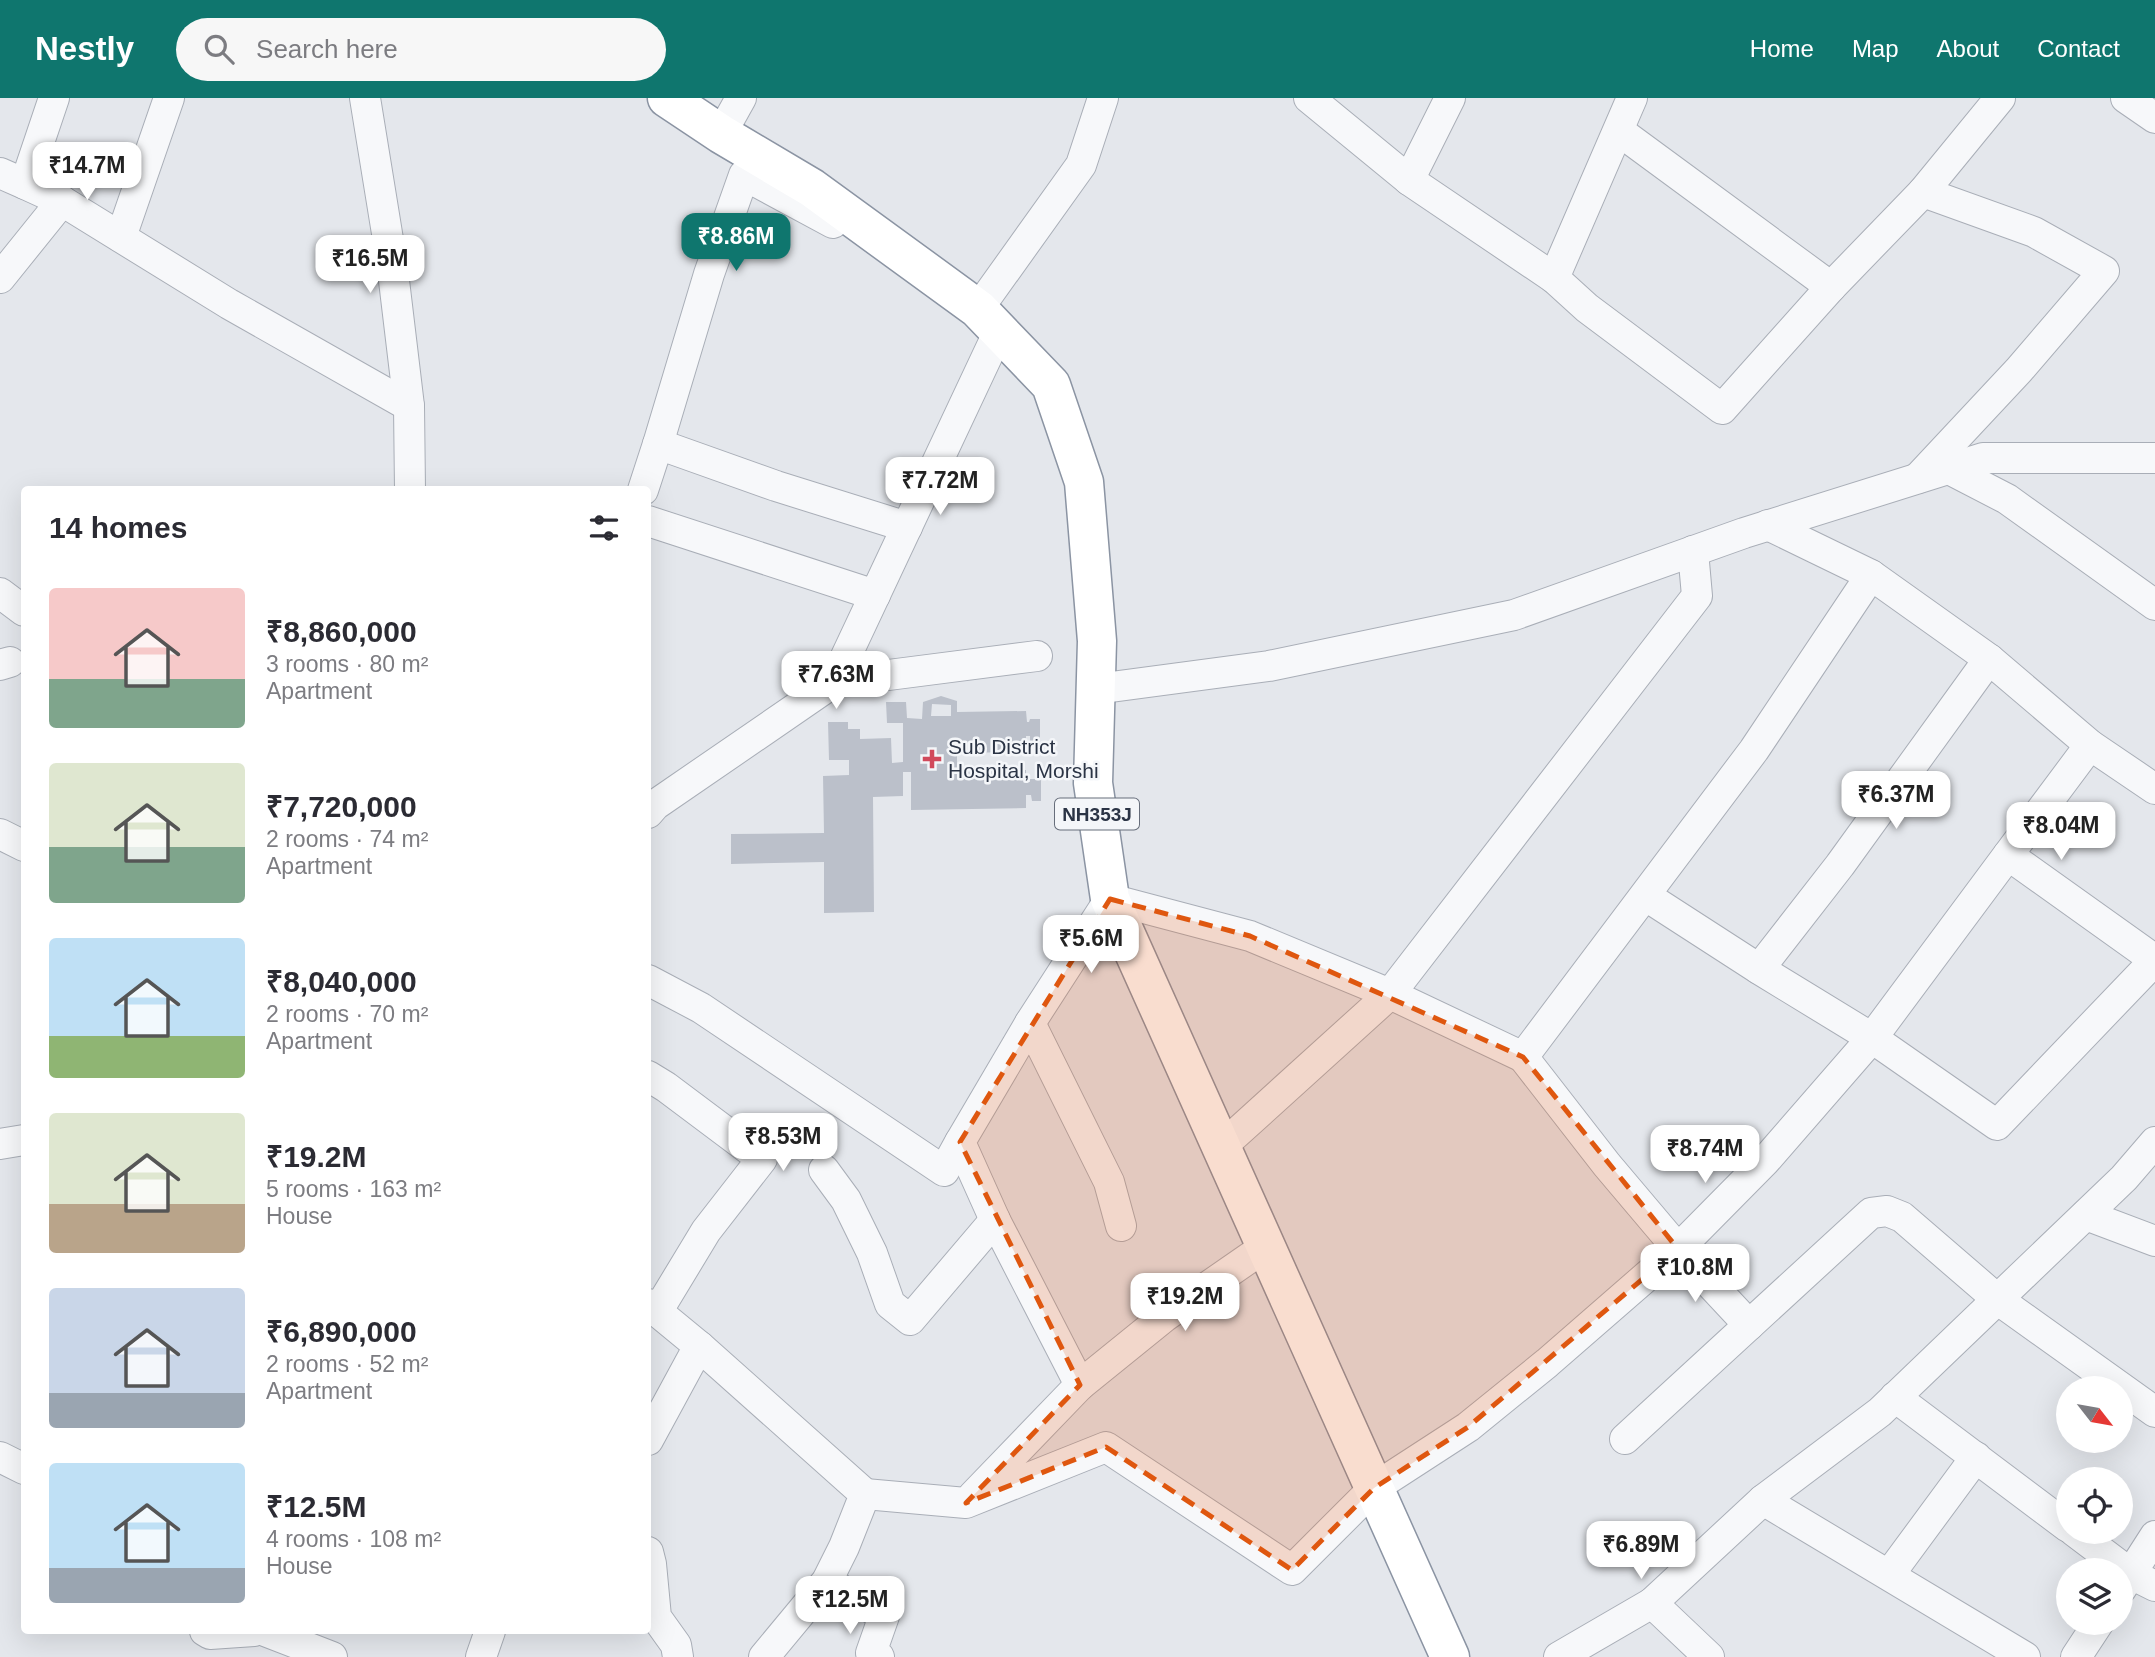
<!DOCTYPE html>
<meta charset="utf-8">
<style>
:root{--surface:#fff;--page:#f7f7f7;--text:#2b2b33;--muted:#7c7c81;--accent:#0f766e}
body{margin:0;font-family:Arial,sans-serif;background:var(--page);color:var(--text);height:100vh;display:flex;flex-direction:column;font-size:26px;white-space:nowrap}
*{box-sizing:border-box;margin:0}
p{font-size:23px;color:var(--muted)}
.icon{flex:none;width:38px;height:38px;fill:none;stroke:currentColor;stroke-width:2;stroke-linecap:round;stroke-linejoin:round}
.map{position:relative;flex:1;overflow:hidden}
.side{position:absolute;left:21px;top:388px;width:630px;height:1148px;display:flex;flex-direction:column;background:var(--surface);border-radius:7px;box-shadow:0 7px 28px #0002}
.side>*{flex:none}
.needle{width:46px;rotate:121deg}
.fabs{position:absolute;left:2056px;top:1278px;display:grid;gap:14px}
.fabs a{display:grid;place-items:center;width:77px;height:77px;border-radius:50%;background:var(--surface);box-shadow:0 7px 28px #0002;font-size:35px}
.price{position:absolute;translate:-50% -60px;padding:0 16px;border-radius:14px;background:#fff;color:#222;font-size:23px;line-height:46px;filter:drop-shadow(0 2px 4px #0008)}
.price::after{content:'';position:absolute;left:50%;top:42px;width:21px;height:16px;margin-left:-10px;background:inherit;clip-path:polygon(0 0,100% 0,50% 100%)}
.price.active{background:var(--accent);color:#fff}
ul{padding:0;list-style:none}
li{display:flex;align-items:center;gap:21px;height:175px;padding:0 28px}
li span{display:grid;place-items:center;flex:none;width:196px;height:140px;border-radius:7px;color:#555}
li>.icon{margin-inline-start:auto}
span .icon{width:84px;height:84px;fill:#fffc;stroke-width:1}
li b{font-size:30px}
h2{display:flex;justify-content:space-between;align-items:center;height:84px;padding:0 28px;font-size:30px}
header{display:flex;align-items:center;gap:42px;box-sizing:border-box;height:98px;padding:0 35px;background:var(--accent);color:#fff}
header strong{font-size:33px}
nav{display:flex;gap:38px;margin-inline-start:auto;font-size:24px}
.search{width:490px;height:63px;background:var(--page);display:flex;align-items:center;gap:18px;box-sizing:border-box;padding:0 24px;border-radius:38px;color:var(--muted);font-size:26px}
.map>svg:first-child{display:block}
.building{fill:#bbc0ca;fill-rule:evenodd}
.lines{fill:none;stroke-linecap:round;stroke-linejoin:round}
.minor-casing{stroke:#a9aeb7;stroke-width:32}
.highway-casing{stroke:#8b94a3;stroke-width:41}
.minor{stroke:#f7f8fa;stroke-width:30}
.highway{stroke:#fff;stroke-width:38}
.marked{fill:#df570f;fill-opacity:0.2;stroke:#df570f;stroke-width:5;stroke-dasharray:14 9;stroke-linejoin:round}
.poi-dot{fill:#d1495b;stroke:#f4f6f9;stroke-width:2.5}
.labels{text-anchor:middle;stroke-width:5;stroke-linejoin:round;paint-order:stroke}
.shield{fill:#f4f6f9;stroke:#676e7b;stroke-width:2}
.shield-label{font-size:19px;font-weight:bold;fill:#2b3445}
.poi-label{font-size:21px;fill:#2b3445;stroke:#f4f6f9;text-anchor:start}
</style>
<header>
<strong>Nestly</strong>
<div class="search"><svg class="icon" aria-label="search" viewBox="0 0 24 24"><circle cx="10" cy="10" r="6"/><path d="M15 15l6 6"/></svg>Search here</div>
<nav><a>Home</a><a>Map</a><a>About</a><a>Contact</a></nav>
</header>
<div class="map">
<svg width="2155" height="1559" viewBox="0 0 2155 1559">
<rect width="100%" height="100%" fill="#e4e7ec"/>
<path class="building" d="M 941,598 L 957,603 L 957,614 L 1026,613 L 1027,624 L 1029,624 L 1030,621 L 1040,621 L 1040,644 L 1030,644 L 1030,638 L 1026,638 L 1026,654 L 957,655 L 957,674 L 1026,672 L 1026,684 L 1030,684 L 1030,681 L 1041,681 L 1041,703 L 1032,703 L 1031,697 L 1026,697 L 1026,710 L 911,712 L 911,674 L 903,674 L 903,698 L 873,699 L 874,814 L 824,815 L 824,764 L 731,766 L 731,736 L 824,735 L 823,678 L 849,677 L 849,662 L 829,662 L 828,624 L 848,624 L 848,631 L 860,631 L 860,641 L 891,640 L 892,665 L 903,664 L 903,625 L 887,625 L 886,604 L 906,604 L 907,620 L 922,621 L 923,604 ZM 932,606 L 951,607 L 951,618 L 931,618 Z"/>
<g class="lines">
<defs>
<g id="minor">
<polyline points="365,0 392,166 409,308 410,392"/>
<polyline points="1309,0 1409,82 1554,180 1587,210 1722,311 1831,189 1923,94 2034,134 2104,173 2019,272 1918,380"/>
<polyline points="2126,0 2155,20"/>
<polyline points="1619,33 1831,189"/>
<polyline points="721,36 741,0"/>
<polyline points="0,75 25,86"/>
<polyline points="1409,82 1450,0"/>
<polyline points="1923,94 2000,0"/>
<polyline points="62,103 229,206 409,308"/>
<polyline points="121,139 169,0"/>
<polyline points="0,180 62,103 25,86 54,0"/>
<polyline points="1554,180 1632,0"/>
<polyline points="978,211 1081,67 1103,0"/>
<polyline points="658,346 709,176 744,77 833,125 844,113"/>
<polyline points="1949,371 2007,401 2155,507"/>
<polyline points="643,392 658,346 776,388 907,429"/>
<polyline points="648,423 875,497"/>
<polyline points="1768,427 1871,477 1989,561 2090,647 2155,691"/>
<polyline points="0,495 24,513"/>
<polyline points="0,567 10,564"/>
<polyline points="834,584 999,233"/>
<polyline points="1096,591 1269,568 1514,517 1744,435 1983,360 2155,360"/>
<polyline points="2090,647 2008,757 2155,862"/>
<polyline points="648,715 655,707 834,584 1037,558"/>
<polyline points="0,736 24,748"/>
<polyline points="1646,798 1759,871 1872,940 1997,1027 2155,862"/>
<polyline points="1759,871 1840,767 1989,561"/>
<polyline points="648,882 701,910 944,1073 960,1044"/>
<polyline points="1030,925 1110,801 1250,838 1390,896 1523,959 1754,652 1871,477"/>
<polyline points="1523,959 1607,1067 1678,1151 1749,1227"/>
<polyline points="648,978 666,989 762,1061 706,1133 657,1214"/>
<polyline points="0,1046 24,1042"/>
<polyline points="1220,1050 1390,896 1697,498 1693,453"/>
<polyline points="824,1072 846,1102 872,1155 890,1206 910,1222 995,1122"/>
<polyline points="2086,1117 2155,1143"/>
<polyline points="648,1206 699,1248 865,1396 844,1449 827,1483 764,1559"/>
<polyline points="1080,1287 995,1122 960,1044 1030,925 1109,1084 1121,1128"/>
<polyline points="1895,1299 2068,1429"/>
<polyline points="1625,1341 1871,1115 1887,1113 1902,1119 1997,1201 2155,1314"/>
<polyline points="648,1342 699,1248"/>
<polyline points="0,1359 24,1371"/>
<polyline points="865,1396 966,1405 1106,1349 1292,1472 1374,1390 1468,1329 1547,1265 1678,1151 1765,1063 1872,940 2008,757"/>
<polyline points="973,1398 1080,1287 1164,1219 1265,1149"/>
<polyline points="1763,1402 2025,1559"/>
<polyline points="2074,1433 2131,1476 2155,1488"/>
<polyline points="648,1454 651,1466 656,1519 676,1547 678,1559"/>
<polyline points="1889,1477 1976,1359"/>
<polyline points="827,1483 884,1518 871,1555 879,1559"/>
<polyline points="2121,1491 2155,1438"/>
<polyline points="1652,1505 1763,1402 1880,1314 2124,1080 2155,1044"/>
<polyline points="205,1533 210,1536 254,1533"/>
<polyline points="265,1533 332,1559"/>
<polyline points="481,1559 490,1533"/>
<polyline points="1559,1559 1652,1505 1709,1559"/>
<polyline points="2076,1559 2099,1524"/>
</g>
<polyline id="highway" points="667,0 721,36 812,90 978,211 1051,287 1084,384 1097,543 1093,685 1110,801 1450,1559"/>
</defs>
<use href="#minor" class="minor-casing"/>
<use href="#highway" class="highway-casing"/>
<use href="#minor" class="minor"/>
<use href="#highway" class="highway"/>
</g>
<path class="marked" d="M 1110,801 L 1250,838 L 1523,959 L 1678,1151 L 1468,1329 L 1374,1390 L 1292,1472 L 1106,1349 L 966,1405 L 1080,1287 L 960,1044 Z"/>
<path class="poi-dot" d="M928.5 650.5h7v7h7v7h-7v7h-7v-7h-7v-7h7z"/>
<g class="labels">
<rect class="shield" x="1055" y="700.5" width="84" height="31" rx="5"/>
<g class="shield-label">
<text x="1097" y="723">NH353J</text>
</g>
<g class="poi-label">
<text x="948" y="656">Sub District<tspan x="948" dy="24">Hospital, Morshi</tspan></text>
</g>
</g>
</svg>
<div class="fabs">
<a><svg class="needle" viewBox="-14 -14 28 28"><path d="M0-13l5 13h-10z" fill="#e53935"/><path d="M0 13l5-13h-10z" fill="#7c7c81"/></svg></a>
<a><svg class="icon" aria-label="locate" viewBox="0 0 24 24"><circle cx="12" cy="12" r="6"/><path d="M12 2v4M12 18v4M2 12h4M18 12h4"/></svg></a>
<a><svg class="icon" aria-label="layers" viewBox="0 0 24 24"><path d="M12 4l9 5-9 5-9-5zM3 14l9 5 9-5"/></svg></a>
</div>
<b class="price" style="left:87px;top:104px">₹14.7M</b>
<b class="price active" style="left:736px;top:175px">₹8.86M</b>
<b class="price" style="left:370px;top:197px">₹16.5M</b>
<b class="price" style="left:940px;top:419px">₹7.72M</b>
<b class="price" style="left:836px;top:613px">₹7.63M</b>
<b class="price" style="left:1896px;top:733px">₹6.37M</b>
<b class="price" style="left:2061px;top:764px">₹8.04M</b>
<b class="price" style="left:1091px;top:877px">₹5.6M</b>
<b class="price" style="left:783px;top:1075px">₹8.53M</b>
<b class="price" style="left:1705px;top:1087px">₹8.74M</b>
<b class="price" style="left:1695px;top:1206px">₹10.8M</b>
<b class="price" style="left:1185px;top:1235px">₹19.2M</b>
<b class="price" style="left:1641px;top:1483px">₹6.89M</b>
<b class="price" style="left:850px;top:1538px">₹12.5M</b>
<section class="side">
<h2>14 homes<svg class="icon" aria-label="filters" viewBox="0 0 24 24"><path d="M4 7h16M4 17h16"/><circle cx="9" cy="7" r="2"/><circle cx="15" cy="17" r="2"/></svg></h2>
<ul>
<li><span style="background:linear-gradient(#f6c9c9 65%,#7fa58c 0)"><svg class="icon" aria-label="home" viewBox="0 0 24 24"><path d="M3 11l9-7 9 7M6 9v11h12V9"/></svg></span><div><b>₹8,860,000</b><p>3 rooms · 80 m²</p><p>Apartment</p></div></li>
<li><span style="background:linear-gradient(#dfe7d0 60%,#7fa58c 0)"><svg class="icon" aria-label="home" viewBox="0 0 24 24"><path d="M3 11l9-7 9 7M6 9v11h12V9"/></svg></span><div><b>₹7,720,000</b><p>2 rooms · 74 m²</p><p>Apartment</p></div></li>
<li><span style="background:linear-gradient(#bfe0f5 70%,#8fb573 0)"><svg class="icon" aria-label="home" viewBox="0 0 24 24"><path d="M3 11l9-7 9 7M6 9v11h12V9"/></svg></span><div><b>₹8,040,000</b><p>2 rooms · 70 m²</p><p>Apartment</p></div></li>
<li><span style="background:linear-gradient(#dfe7d0 65%,#b9a48a 0)"><svg class="icon" aria-label="home" viewBox="0 0 24 24"><path d="M3 11l9-7 9 7M6 9v11h12V9"/></svg></span><div><b>₹19.2M</b><p>5 rooms · 163 m²</p><p>House</p></div></li>
<li><span style="background:linear-gradient(#c9d6e8 75%,#9aa5b1 0)"><svg class="icon" aria-label="home" viewBox="0 0 24 24"><path d="M3 11l9-7 9 7M6 9v11h12V9"/></svg></span><div><b>₹6,890,000</b><p>2 rooms · 52 m²</p><p>Apartment</p></div></li>
<li><span style="background:linear-gradient(#bfe0f5 75%,#9aa5b1 0)"><svg class="icon" aria-label="home" viewBox="0 0 24 24"><path d="M3 11l9-7 9 7M6 9v11h12V9"/></svg></span><div><b>₹12.5M</b><p>4 rooms · 108 m²</p><p>House</p></div></li>
</ul>
</section>
</div>
